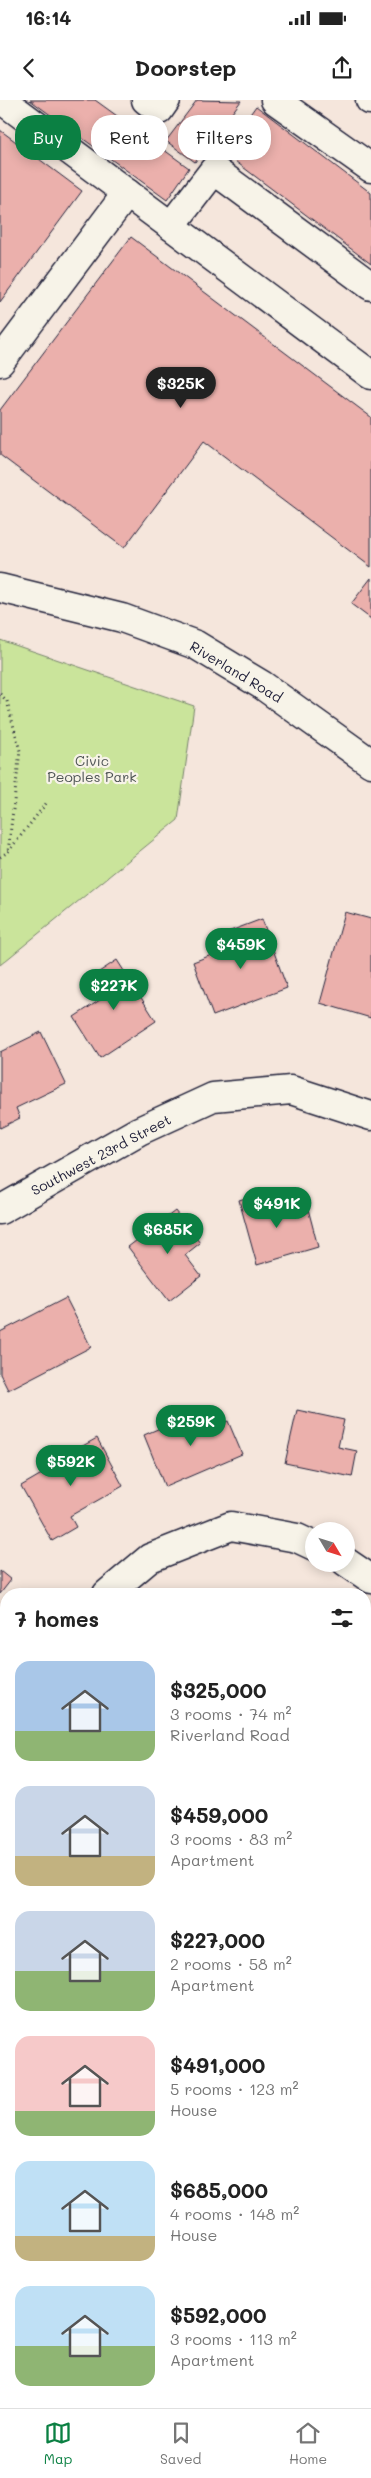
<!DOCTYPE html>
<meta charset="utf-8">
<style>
:root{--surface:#fff;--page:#f2f2f2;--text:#222;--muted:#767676;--line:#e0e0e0;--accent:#0b8043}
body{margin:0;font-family:Mali,sans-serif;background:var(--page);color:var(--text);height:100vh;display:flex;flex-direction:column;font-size:19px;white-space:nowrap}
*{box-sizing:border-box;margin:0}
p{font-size:16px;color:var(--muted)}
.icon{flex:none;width:28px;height:28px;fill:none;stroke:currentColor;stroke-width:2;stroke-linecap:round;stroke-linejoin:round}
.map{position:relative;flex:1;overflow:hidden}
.sheet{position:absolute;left:0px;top:1488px;width:371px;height:821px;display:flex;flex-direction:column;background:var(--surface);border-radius:20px 20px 0 0;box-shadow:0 2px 12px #0003}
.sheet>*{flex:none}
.guide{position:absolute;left:15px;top:15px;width:341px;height:45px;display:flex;gap:10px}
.needle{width:32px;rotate:128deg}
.tools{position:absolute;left:305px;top:1422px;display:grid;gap:10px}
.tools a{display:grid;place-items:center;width:50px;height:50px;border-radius:50%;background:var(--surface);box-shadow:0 2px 12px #0003;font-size:25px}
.price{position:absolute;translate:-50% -42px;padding:0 11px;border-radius:18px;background:var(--accent);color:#fff;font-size:16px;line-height:32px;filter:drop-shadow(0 1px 2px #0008)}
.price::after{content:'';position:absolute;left:50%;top:30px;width:15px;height:11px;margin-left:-8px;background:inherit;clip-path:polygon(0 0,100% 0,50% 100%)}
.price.selected{background:#222;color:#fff}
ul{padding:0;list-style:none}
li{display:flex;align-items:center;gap:15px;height:125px;padding:0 15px}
li span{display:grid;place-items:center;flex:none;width:140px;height:100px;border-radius:15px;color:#555}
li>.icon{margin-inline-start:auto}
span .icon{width:60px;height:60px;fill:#fffc;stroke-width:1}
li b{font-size:21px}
h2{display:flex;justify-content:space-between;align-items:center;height:60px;padding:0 15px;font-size:21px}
.tag{padding:0 18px;border-radius:20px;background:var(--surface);box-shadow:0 2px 12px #0003;font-size:18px;line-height:45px}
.tag.selected{background:var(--accent);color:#fff}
.status{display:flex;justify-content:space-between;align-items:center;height:35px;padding:0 25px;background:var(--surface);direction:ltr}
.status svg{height:14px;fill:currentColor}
header{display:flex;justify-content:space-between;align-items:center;height:65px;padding:0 15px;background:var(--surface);font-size:22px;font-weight:800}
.tabs{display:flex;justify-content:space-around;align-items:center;height:70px;border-top:1px solid var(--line);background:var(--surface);font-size:14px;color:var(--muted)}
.tabs a{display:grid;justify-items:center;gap:2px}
.tabs .selected{color:var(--accent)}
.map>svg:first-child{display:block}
.green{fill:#cae49b;stroke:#76836b}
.building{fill:#ebb0ac;stroke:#22223b}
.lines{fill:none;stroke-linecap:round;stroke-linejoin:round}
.minor-casing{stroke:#22223b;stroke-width:31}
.path{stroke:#22223b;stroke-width:3;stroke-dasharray:1 4;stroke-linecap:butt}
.minor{stroke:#f7f3e8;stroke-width:28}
.labels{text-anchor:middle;stroke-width:4.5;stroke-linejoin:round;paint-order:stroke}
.street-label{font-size:14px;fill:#22223b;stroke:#f7f3e8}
.park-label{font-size:14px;fill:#4c5253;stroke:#f7f3e8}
</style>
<div class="status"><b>16:14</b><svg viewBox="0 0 49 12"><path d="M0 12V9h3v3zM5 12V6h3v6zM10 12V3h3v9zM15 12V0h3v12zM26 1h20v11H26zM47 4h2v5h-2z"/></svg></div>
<header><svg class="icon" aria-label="back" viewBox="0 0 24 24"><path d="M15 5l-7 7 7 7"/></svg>Doorstep<svg class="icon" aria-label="share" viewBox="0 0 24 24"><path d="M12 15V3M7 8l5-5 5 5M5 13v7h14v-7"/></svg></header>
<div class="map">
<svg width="371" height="2308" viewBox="0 0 371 2308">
<rect width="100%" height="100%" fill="#f5e6dc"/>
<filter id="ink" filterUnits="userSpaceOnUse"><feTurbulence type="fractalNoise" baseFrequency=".02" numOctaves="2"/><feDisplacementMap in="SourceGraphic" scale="10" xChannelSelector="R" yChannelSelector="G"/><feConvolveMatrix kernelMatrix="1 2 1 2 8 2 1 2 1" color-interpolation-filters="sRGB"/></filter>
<g filter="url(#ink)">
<polygon class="green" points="0,540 194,606 178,720 0,865"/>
<g class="building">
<polygon points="30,0 95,0 189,68 167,100"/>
<polygon points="197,0 241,1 195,62 166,41"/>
<polygon points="256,6 371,93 371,164 223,52"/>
<polygon points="0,30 82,91 0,202"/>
<polygon points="131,137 371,317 371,467 204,341 124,448 0,355 0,310"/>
<polygon points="371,478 371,519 351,504"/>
<polygon points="345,812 371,819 371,918 320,903"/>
<polygon points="262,819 287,888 213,916 193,862 230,848 225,833"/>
<polygon points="117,860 156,921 100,958 74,917 103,898 90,878"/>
<polygon points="41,932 66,984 16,1008 20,1018 0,1028 0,952"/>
<polygon points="267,1092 272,1111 306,1101 318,1147 257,1165 239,1100"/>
<polygon points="175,1111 200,1143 185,1155 201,1176 169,1201 128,1147"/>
<polygon points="66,1198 91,1247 8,1290 0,1274 0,1232"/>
<polygon points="206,1308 214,1326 228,1321 242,1354 165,1387 144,1335"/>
<polygon points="297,1310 344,1320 338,1347 357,1351 352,1377 285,1363"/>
<polygon points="97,1338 123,1386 70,1416 76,1427 52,1441 21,1386 45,1372 43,1368"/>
<polygon points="0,1471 11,1480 0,1494"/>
<polygon points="371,1596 371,1645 365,1640 365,1603"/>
<polygon points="371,1654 371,1668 365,1664"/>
<rect x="0" y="1768" width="6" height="62"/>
<polygon points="371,1781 371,1845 365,1840 365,1790"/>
<polygon points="0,1977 6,1980 6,2022 0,2019"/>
<polygon points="371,2236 371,2272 365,2273 370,2297 365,2298 365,2237"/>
<polygon points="75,2302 103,2302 110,2308 71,2308"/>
</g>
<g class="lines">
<defs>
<g id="minor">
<polyline points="2,0 371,275"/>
<polyline points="146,0 159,10 166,0"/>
<polyline points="275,0 371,68"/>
<polyline points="370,0 371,0"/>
<polyline points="171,126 214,70 371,186"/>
<polyline points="0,262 127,93"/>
<polyline points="0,488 122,518 196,545 262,585 371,663"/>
<polyline points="0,1110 139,1031 213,997 291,990 371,1016"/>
<polyline points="346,1462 371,1479"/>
<polyline points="107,1494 150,1458 231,1426 297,1438 314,1446"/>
<polyline points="0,1614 6,1605"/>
<polyline points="0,1677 6,1681"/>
<polyline points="365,1941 371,1945"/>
<polyline points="0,2142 6,2147"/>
<polyline points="0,2279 6,2270"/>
<polyline points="221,2302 229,2308"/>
</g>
</defs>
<use href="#minor" class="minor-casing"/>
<g class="path">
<polyline points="0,594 7,601 20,651 8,752"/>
<polyline points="0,757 8,752 48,701"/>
</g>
<use href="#minor" class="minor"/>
</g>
</g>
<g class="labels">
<g class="street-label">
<text transform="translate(236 572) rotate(31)" y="5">Riverland Road</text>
<text transform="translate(101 1055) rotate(-28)" y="5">Southwest 23rd Street</text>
</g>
<g class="park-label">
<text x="92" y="666">Civic<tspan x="92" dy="16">Peoples Park</tspan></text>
</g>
</g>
</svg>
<div class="tools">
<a><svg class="needle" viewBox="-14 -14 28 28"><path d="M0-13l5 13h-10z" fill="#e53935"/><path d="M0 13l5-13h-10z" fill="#767676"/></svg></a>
</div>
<b class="price selected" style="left:181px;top:309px">$325K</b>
<b class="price" style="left:241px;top:870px">$459K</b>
<b class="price" style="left:114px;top:911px">$227K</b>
<b class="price" style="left:277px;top:1129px">$491K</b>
<b class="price" style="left:168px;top:1155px">$685K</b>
<b class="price" style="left:191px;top:1347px">$259K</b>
<b class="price" style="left:71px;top:1387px">$592K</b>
<div class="guide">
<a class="tag selected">Buy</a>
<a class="tag">Rent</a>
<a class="tag">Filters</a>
</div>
<section class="sheet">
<h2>7 homes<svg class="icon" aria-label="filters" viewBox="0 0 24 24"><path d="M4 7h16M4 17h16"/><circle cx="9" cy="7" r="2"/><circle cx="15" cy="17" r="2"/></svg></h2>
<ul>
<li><span style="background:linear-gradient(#a9c7e8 70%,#8fb573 0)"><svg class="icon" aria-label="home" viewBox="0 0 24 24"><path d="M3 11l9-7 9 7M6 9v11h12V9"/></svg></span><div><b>$325,000</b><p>3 rooms · 74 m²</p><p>Riverland Road</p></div></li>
<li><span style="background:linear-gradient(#c9d6e8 70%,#c2b280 0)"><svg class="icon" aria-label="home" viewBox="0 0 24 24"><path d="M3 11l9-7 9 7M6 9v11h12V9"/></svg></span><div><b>$459,000</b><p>3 rooms · 83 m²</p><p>Apartment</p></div></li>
<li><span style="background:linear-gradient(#c9d6e8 60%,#8fb573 0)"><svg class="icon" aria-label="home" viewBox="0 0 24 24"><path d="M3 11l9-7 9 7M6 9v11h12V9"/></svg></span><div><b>$227,000</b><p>2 rooms · 58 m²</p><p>Apartment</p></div></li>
<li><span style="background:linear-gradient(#f6c9c9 75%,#8fb573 0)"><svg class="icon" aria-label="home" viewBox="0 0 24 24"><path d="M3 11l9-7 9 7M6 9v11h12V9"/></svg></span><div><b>$491,000</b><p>5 rooms · 123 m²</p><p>House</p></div></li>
<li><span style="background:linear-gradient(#bfe0f5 75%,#c2b280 0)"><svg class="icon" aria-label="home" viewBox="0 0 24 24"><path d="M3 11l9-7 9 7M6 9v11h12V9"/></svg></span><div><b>$685,000</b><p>4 rooms · 148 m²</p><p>House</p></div></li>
<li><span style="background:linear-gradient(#bfe0f5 60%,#8fb573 0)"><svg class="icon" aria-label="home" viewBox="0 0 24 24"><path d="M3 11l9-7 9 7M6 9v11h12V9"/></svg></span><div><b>$592,000</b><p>3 rooms · 113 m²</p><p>Apartment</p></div></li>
</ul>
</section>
</div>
<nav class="tabs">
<a class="selected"><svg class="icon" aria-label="map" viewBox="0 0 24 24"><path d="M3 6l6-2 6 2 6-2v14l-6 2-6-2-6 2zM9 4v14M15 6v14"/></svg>Map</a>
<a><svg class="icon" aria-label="saved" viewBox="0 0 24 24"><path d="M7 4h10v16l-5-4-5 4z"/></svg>Saved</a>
<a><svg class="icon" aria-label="home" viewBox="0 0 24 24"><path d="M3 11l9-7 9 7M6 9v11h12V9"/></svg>Home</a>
</nav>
